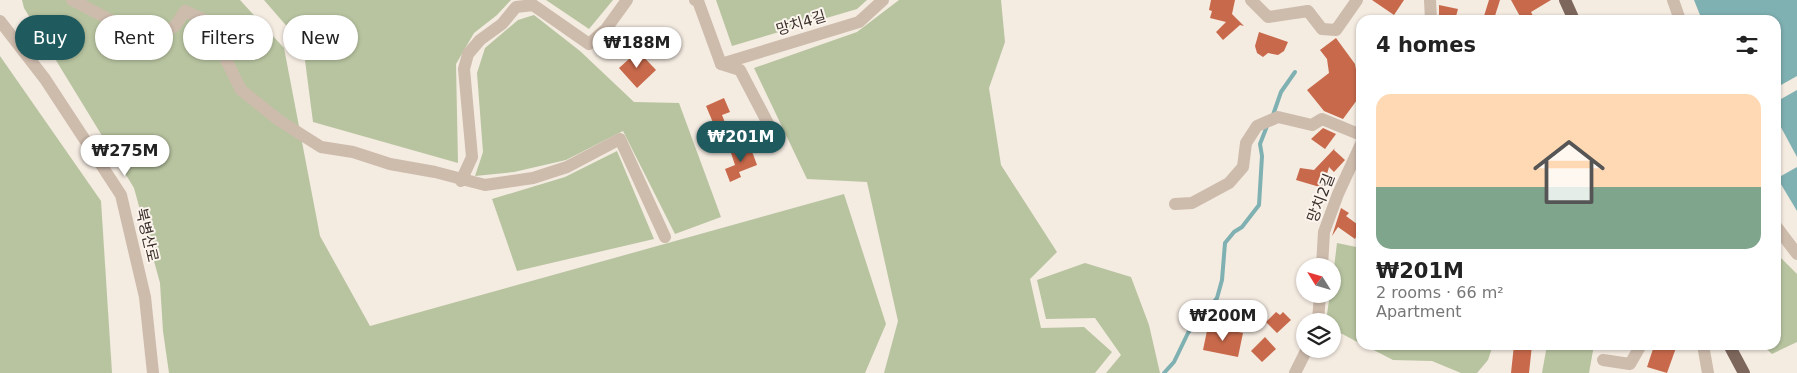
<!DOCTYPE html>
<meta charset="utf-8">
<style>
:root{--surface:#fff;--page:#f2f2f2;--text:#222;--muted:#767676;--line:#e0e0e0;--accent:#1f5a5e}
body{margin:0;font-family:"DejaVu Sans","Noto Sans KR",sans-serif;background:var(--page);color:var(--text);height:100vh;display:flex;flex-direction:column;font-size:19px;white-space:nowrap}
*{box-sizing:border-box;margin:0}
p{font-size:16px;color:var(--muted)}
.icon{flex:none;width:28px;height:28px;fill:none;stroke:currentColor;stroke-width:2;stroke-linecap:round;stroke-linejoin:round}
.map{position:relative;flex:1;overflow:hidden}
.details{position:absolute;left:1356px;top:15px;width:425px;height:335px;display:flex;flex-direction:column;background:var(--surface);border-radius:15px;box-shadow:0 1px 4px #0004}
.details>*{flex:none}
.hud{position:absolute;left:15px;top:15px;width:475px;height:45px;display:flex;gap:10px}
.needle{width:32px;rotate:307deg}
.fabs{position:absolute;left:1296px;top:258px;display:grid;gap:10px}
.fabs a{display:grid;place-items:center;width:45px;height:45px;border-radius:50%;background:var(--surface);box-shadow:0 1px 4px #0004;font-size:25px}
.price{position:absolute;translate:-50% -42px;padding:0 11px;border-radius:18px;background:#fff;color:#222;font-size:16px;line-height:32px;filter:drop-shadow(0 1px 2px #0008)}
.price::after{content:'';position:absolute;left:50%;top:30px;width:15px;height:11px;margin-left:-8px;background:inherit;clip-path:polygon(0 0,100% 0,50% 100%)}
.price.selected{background:var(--accent);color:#fff}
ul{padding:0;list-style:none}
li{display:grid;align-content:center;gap:10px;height:265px;padding:0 20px}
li+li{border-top:1px solid var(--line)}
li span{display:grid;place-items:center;height:155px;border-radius:15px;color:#555}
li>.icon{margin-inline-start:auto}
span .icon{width:90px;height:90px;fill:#fffc;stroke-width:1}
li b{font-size:21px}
h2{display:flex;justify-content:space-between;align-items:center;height:60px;padding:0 20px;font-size:21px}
.chip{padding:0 18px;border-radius:22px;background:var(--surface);box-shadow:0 1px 4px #0004;font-size:18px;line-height:45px}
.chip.selected{background:var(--accent);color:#fff}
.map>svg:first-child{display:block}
.green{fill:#b8c4a0}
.water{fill:#7fb0b2}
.pier{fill:#f4ebe1}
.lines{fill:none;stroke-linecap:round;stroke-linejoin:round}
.stream{stroke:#7fb0b2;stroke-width:4}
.building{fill:#c8694b}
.minor{stroke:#cdbbac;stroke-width:12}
.major{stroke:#7d675c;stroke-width:12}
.labels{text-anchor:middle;stroke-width:4;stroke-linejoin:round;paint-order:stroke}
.street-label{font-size:15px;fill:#3b302b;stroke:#fbf5ee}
</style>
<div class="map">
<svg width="1797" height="373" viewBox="0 0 1797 373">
<rect width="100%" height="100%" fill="#f4ebe1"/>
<g class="green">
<polygon points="22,0 240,0 284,48 320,236 370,326 844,194 886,324 865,373 169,373 163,331 160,283 134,188 24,8"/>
<polygon points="264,0 511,0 497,15 474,33 456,64 458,163 313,122 303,45"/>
<polygon points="546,0 613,0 589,29"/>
<polygon points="716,0 867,0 857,9 732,46"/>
<polygon points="899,0 1001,0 1005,42 989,88 1001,165 1057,252 1030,279 1041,328 1084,327 1112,352 1095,373 884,373 898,321 867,182 807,179 754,68 857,32"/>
<polygon points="534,15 580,51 634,102 679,103 721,217 675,234 623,131 566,160 514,172 475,176 483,152 477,73 485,48 518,20"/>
<polygon points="0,56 101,201 112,373 0,373"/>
<polygon points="617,151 654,239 517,271 492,199 565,177"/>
<polygon points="1337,243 1361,248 1361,344 1333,329 1332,321 1326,321 1330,294 1332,294 1333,276"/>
<polygon points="1776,253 1797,274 1797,342 1772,354 1762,345 1776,345"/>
<polygon points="1085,263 1131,277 1149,325 1160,373 1106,373 1121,355 1095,318 1046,319 1037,280"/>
<polygon points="1364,345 1493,345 1488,360 1477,373 1461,373 1432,361 1393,360"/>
<polygon points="1547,345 1594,345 1589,373 1542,373"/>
</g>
<polygon class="water" points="1694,0 1797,0 1797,211 1776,176 1776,20 1702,20"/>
<g class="pier">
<polygon points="1797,76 1797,90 1776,102 1776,88"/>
<polygon points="1776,118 1797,157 1797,167 1776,179"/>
</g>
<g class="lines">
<g class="stream">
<polyline points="1273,115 1281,92 1295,72"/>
<polyline points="1164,373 1174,362 1188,333 1217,298 1222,280 1225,243 1234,232 1242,227 1259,205 1262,156 1260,144 1267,126"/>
</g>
</g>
<g class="building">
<polygon points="1211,0 1235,0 1232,14 1244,26 1240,25 1223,40 1216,32 1226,22 1210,18 1212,11 1209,10"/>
<polygon points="1372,0 1404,0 1394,15"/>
<polygon points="1489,0 1500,0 1494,19 1484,16"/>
<polygon points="1511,0 1551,0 1531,12 1535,20 1522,20"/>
<polygon points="1439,5 1458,9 1455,20 1439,20"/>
<polygon points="1259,32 1288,42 1284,51 1278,55 1268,53 1263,57 1257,53 1255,46"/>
<polygon points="1336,38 1355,64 1359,86 1361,87 1361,103 1357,100 1343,119 1324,111 1307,90 1329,73 1327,59 1320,50"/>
<polygon points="638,51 656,70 637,88 619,68"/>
<polygon points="724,98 730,112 722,115 728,130 713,136 709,127 714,125 706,106"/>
<polygon points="1323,128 1336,134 1325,149 1311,139"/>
<polygon points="750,146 757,165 739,172 741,177 730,182 725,169 735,165 731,153"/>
<polygon points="1335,148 1334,150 1345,160 1334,172 1329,167 1323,188 1296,180 1300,168 1314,170"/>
<polygon points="1341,208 1349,213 1346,216 1361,227 1355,239 1338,227 1332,236"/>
<polygon points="1276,312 1280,315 1283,312 1291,320 1277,333 1266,322"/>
<polygon points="1208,326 1243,333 1238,357 1203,350"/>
<polygon points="1265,337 1276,349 1262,362 1251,351"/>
<polygon points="1514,345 1532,345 1529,373 1511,373"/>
<polygon points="1663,345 1677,345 1667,373 1647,367 1654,346 1661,349"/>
</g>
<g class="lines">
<g class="minor">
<polyline points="72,0 151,41 175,26 185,11 207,21 241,90 280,121 321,147 353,152 390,164 435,172 485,185 533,178 567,167 620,139 665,237"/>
<polyline points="695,0 698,1 721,64 740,70 774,135"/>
<polyline points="1251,0 1268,17 1308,11 1322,29 1336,30 1357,0"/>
<polyline points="1430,0 1431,20"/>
<polyline points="1673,0 1680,20"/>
<polyline points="0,21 45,79 121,195 145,297 153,373"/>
<polyline points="721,64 859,22 883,0"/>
<polyline points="461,181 472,157 464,69 468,54 480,40 502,24 516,7 533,5 589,44 606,29 627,0"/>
<polyline points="1175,204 1192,203 1229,183 1243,167 1246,143 1257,126 1278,117 1312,125 1322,119 1361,135"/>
<polyline points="1776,226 1797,254"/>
<polyline points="1322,266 1324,232 1338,194 1361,144"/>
<polyline points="1318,321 1320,294"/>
<polyline points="1703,345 1708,373"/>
<polyline points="1603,360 1630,364 1641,345"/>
<polyline points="1295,373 1307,349"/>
</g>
<g class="major">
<polyline points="1565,0 1574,20"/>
<polyline points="1729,345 1744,373"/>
</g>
</g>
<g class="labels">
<g class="street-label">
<text transform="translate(801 23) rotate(-17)" y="5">망치4길</text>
<text transform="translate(1321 198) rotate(-69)" y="5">망치2길</text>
<text transform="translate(147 235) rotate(77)" y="5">북병산로</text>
</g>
</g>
</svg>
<div class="fabs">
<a><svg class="needle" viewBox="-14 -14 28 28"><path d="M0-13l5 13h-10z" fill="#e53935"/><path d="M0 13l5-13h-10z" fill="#767676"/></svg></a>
<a><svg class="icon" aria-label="layers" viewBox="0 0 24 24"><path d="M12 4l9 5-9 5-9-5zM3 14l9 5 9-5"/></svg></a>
</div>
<b class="price" style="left:637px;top:69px">₩188M</b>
<b class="price selected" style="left:741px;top:163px">₩201M</b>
<b class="price" style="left:125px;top:177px">₩275M</b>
<b class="price" style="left:1223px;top:342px">₩200M</b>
<div class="hud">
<a class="chip selected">Buy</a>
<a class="chip">Rent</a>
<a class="chip">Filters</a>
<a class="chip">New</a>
</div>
<section class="details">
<h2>4 homes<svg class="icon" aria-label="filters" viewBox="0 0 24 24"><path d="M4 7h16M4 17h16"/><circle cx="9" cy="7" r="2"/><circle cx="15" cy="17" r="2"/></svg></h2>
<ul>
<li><span style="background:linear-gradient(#ffd9b3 60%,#7fa58c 0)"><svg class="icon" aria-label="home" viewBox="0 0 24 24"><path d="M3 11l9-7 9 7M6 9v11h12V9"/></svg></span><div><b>₩201M</b><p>2 rooms · 66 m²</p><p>Apartment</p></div></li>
</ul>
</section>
</div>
